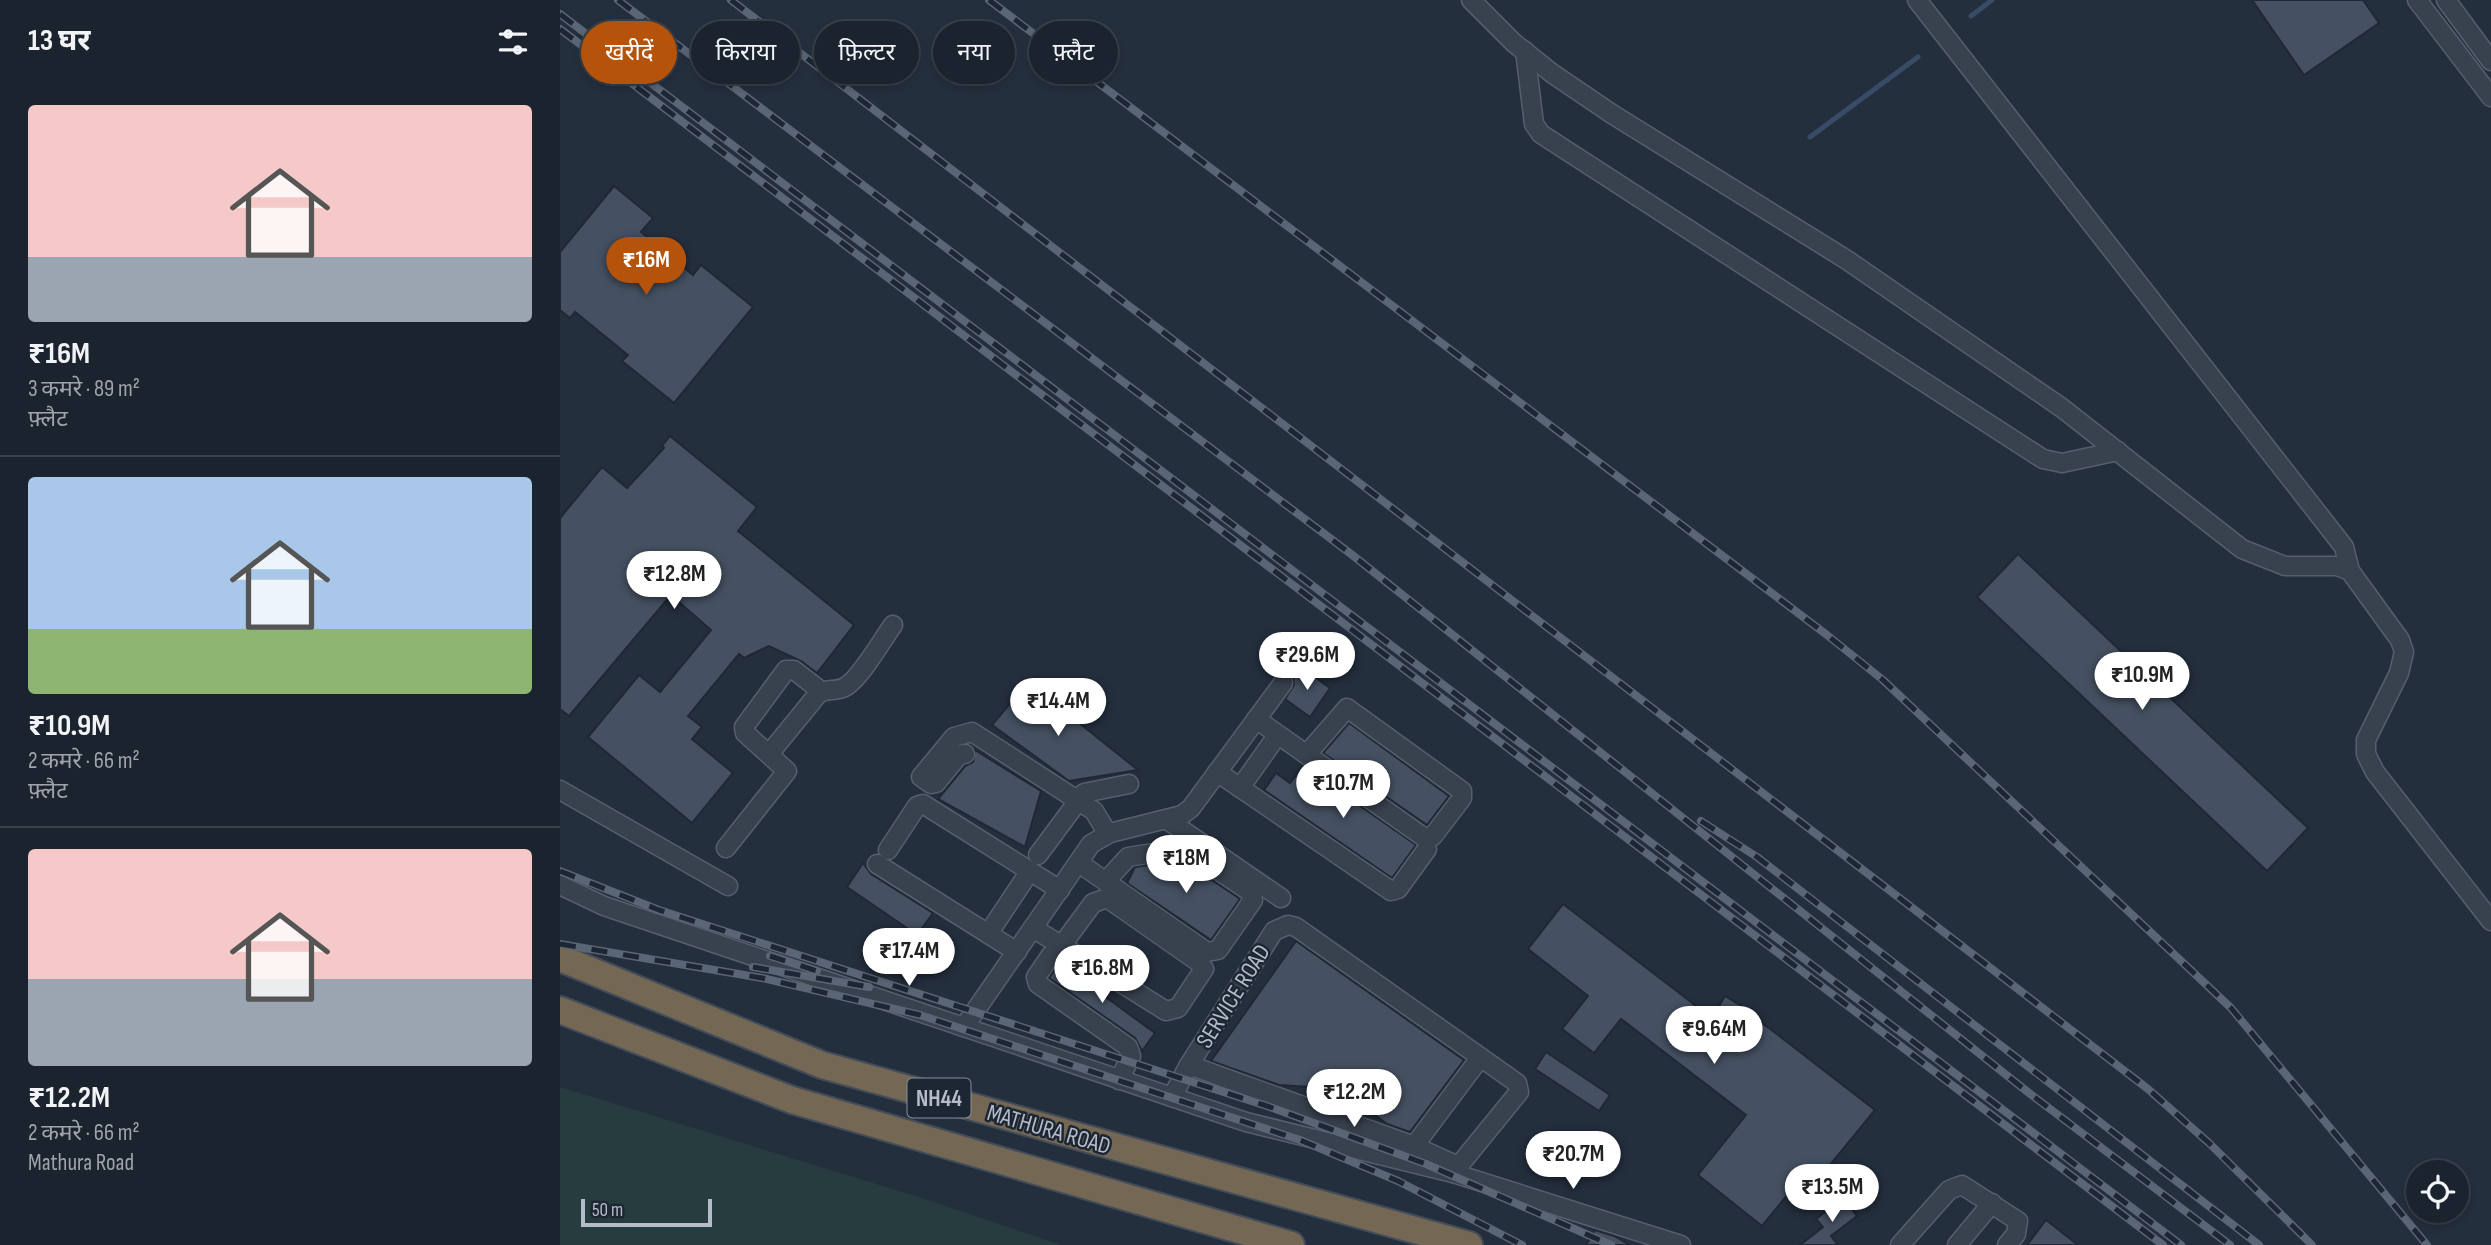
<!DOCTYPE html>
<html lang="hi">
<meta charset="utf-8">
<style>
:root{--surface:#1b232e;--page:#242b36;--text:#f1f3f6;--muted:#a0a4aa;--line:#39404a;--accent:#b45309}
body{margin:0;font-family:"Sofia Sans Condensed","Noto Sans Devanagari",sans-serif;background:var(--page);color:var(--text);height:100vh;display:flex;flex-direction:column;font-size:26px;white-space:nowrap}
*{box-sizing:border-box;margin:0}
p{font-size:23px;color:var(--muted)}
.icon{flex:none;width:38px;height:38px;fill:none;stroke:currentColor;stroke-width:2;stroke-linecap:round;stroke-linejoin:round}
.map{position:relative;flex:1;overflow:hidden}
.drawer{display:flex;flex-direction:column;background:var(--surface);width:560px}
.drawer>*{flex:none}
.hud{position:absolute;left:21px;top:21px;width:665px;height:63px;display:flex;gap:14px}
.controls{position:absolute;left:1846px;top:1160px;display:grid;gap:14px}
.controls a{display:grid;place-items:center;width:63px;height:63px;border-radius:50%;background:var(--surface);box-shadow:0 4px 10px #0003,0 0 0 2px var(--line);font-size:35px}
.scale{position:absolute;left:21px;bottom:18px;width:131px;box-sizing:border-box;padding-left:7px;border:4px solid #b4bcc9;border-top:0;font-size:19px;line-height:24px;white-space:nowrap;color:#b4bcc9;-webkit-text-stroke:5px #1d2633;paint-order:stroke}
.price{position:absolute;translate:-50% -60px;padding:0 16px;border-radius:24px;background:#fff;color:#222;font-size:23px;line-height:46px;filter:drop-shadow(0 2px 4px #0008)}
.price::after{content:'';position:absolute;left:50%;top:42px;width:21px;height:16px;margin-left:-10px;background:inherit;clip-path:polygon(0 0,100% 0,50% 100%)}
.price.on{background:var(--accent);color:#fff}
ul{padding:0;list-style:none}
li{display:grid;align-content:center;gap:14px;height:371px;padding:0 28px}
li+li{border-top:2px solid var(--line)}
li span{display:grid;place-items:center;height:217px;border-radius:7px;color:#555}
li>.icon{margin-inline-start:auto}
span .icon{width:126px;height:126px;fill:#fffc;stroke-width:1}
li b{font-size:30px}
h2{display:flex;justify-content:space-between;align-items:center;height:84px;padding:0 28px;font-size:30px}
.tag{padding:0 24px;border-radius:32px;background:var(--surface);box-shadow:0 4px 10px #0003,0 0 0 2px var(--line);font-size:24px;line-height:63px}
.tag.on{background:var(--accent);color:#fff}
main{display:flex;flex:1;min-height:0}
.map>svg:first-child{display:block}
.green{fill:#263c3f}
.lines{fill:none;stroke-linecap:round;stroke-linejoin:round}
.stream{stroke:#394c67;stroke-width:5}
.building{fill:#455162;stroke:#1f2835;stroke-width:2}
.minor-casing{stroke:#565f6c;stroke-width:21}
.highway-casing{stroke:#434c59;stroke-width:30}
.minor{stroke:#38414e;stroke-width:18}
.highway{stroke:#746855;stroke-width:26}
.rail-casing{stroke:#5a6575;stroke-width:8}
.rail{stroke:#1d2633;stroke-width:5;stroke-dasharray:16;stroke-linecap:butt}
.labels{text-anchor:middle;stroke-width:5;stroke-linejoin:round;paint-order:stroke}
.shield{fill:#1d2633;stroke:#878f9c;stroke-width:2}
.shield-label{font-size:23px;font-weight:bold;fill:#b4bcc9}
.street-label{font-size:24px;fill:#b4bcc9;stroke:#1d2633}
</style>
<main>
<section class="drawer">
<h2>13 घर<svg class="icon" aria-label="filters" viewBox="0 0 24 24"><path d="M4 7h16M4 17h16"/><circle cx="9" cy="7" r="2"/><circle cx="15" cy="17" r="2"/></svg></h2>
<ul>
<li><span style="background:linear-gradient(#f6c9c9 70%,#9aa5b1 0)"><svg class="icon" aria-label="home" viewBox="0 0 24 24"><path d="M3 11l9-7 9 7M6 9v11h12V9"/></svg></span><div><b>₹16M</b><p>3 कमरे · 89 m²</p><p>फ़्लैट</p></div></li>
<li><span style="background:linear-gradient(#a9c7e8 70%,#8fb573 0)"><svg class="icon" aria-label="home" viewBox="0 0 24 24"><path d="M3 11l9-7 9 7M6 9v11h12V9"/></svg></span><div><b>₹10.9M</b><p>2 कमरे · 66 m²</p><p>फ़्लैट</p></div></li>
<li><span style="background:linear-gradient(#f6c9c9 60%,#9aa5b1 0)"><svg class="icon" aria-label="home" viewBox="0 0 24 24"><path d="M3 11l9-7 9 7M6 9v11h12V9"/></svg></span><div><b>₹12.2M</b><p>2 कमरे · 66 m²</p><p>Mathura Road</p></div></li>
</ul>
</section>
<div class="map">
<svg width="1931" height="1245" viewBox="0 0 1931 1245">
<rect width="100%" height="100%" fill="#242f3e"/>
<polygon class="green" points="0,1087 359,1197 501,1245 0,1245"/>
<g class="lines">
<g class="stream">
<polyline points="1411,16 1432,0"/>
<polyline points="1250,137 1358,57"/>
</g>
</g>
<g class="building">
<polygon points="1692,0 1803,0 1819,23 1744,75"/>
<polygon points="54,186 93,218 81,232 133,275 141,265 193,307 114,403 62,361 68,355 15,312 10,318 0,310 0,252"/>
<polygon points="110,436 197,507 178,531 294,625 257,673 241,661 209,646 184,658 179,654 128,716 142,727 132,739 173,773 132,823 28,737 79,675 100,692 151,630 111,595 9,716 0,709 0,518 42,467 67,488 104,448 102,446"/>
<polygon points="1458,554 1748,828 1707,871 1417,597"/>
<polygon points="741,667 770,688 750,717 725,699 734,685 733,678"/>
<polygon points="468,682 578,770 509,781 432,725"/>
<polygon points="789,723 889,796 867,825 763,753"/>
<polygon points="415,750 481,791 465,847 378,799 405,766 413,762"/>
<polygon points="743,766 856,845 832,878 704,790 716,773 730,783"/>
<polygon points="622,860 680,899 651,940 567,883 575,867"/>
<polygon points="303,863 311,874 373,913 357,935 287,887"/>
<polygon points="1003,904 1152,1018 1165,996 1183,1007 1181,1010 1209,1028 1315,1110 1261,1176 1250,1167 1202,1226 1138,1175 1186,1115 1061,1019 1034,1053 1002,1029 1028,996 968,949"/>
<polygon points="736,941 904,1060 850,1132 827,1124 760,1075 751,1087 719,1085 651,1061"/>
<polygon points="499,963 595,1033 582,1051 575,1038 489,978"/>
<polygon points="986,1052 1050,1095 1039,1111 975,1069"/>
<polygon points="1283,1198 1297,1216 1271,1236 1278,1245 1240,1245 1263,1227 1256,1219"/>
<polygon points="1486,1220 1518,1245 1467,1245"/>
<polygon points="1035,1230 1054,1236 1070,1245 1026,1245"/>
</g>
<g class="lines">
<defs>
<g id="minor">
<polyline points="911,0 954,43 993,74 1052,114 1287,260 1502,408 1682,549 1725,566 1777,566 1790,571 1840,640 1844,652 1839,673 1806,740 1806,754 1815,772 1931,921"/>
<polyline points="1357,0 1784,547 1790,571"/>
<polyline points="1857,0 1931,97"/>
<polyline points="1886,0 1931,61"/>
<polyline points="965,51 974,124 981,134 1483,459 1502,463 1558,451"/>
<polyline points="696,719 865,838 873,836 902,798 902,791 787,708 747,754"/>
<path d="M 209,754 L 258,694 C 266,688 276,692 285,687 C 300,679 322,640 333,625"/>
<polyline points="405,754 399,755 376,783 371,784 361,777 394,737 412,732 534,811 548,834"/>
<polyline points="657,772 831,891 838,889 867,849"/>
<polyline points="680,788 714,740"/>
<polyline points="0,790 168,886"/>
<polyline points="606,819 721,898"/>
<polyline points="166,848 227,771 185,733 184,727 226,670 234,670 261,691"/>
<polyline points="328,850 357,806 363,804 500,890"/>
<polyline points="478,855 524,793 569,784"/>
<polyline points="519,863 647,952 658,950 693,900 689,891 625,848 568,857 546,881"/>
<polyline points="317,864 457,952"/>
<polyline points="0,885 44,906 686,1122 893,1173 1121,1245"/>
<polyline points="473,928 606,1011 618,1008 644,969 640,963 547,898 533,903 502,945"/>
<polyline points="428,934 470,871"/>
<polyline points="491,955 476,977 478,984 568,1047 571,1056 559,1080"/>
<polyline points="404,1027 531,844 550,833 622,815 631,808 723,683"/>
<polyline points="612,1097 629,1065"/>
<polyline points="854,1146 920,1058"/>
<polyline points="893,1173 959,1092 957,1083 736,927 728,925 714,931 629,1065 854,1146 898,1166"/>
<polyline points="1340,1245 1389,1190 1402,1185 1458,1221 1456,1234 1447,1245"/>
<polyline points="1397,1245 1432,1203"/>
</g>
<g id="highway">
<polyline points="0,958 262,1065 909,1245"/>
<polyline points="0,1010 232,1100 731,1245"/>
</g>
</defs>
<use href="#minor" class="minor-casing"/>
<use href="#highway" class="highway-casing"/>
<use href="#minor" class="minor"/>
<use href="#highway" class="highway"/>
<defs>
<g id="rail">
<polyline points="58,0 791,554 1469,1093 1670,1245"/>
<polyline points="171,0 1588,1089 1649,1143 1752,1245"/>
<polyline points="429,0 1267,635 1323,680 1671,1008 1867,1245"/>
<polyline points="0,14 1621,1245"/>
<polyline points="0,29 1603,1245"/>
<polyline points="1141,821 1197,857 1699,1245"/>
<polyline points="0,871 99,910 710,1107 866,1164 1051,1245"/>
<polyline points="0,944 202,978 360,1015 740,1140 838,1181 962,1245"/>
<polyline points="210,956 257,971"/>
<polyline points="193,967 309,987"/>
</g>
</defs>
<use href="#rail" class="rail-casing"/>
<use href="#rail" class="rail"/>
</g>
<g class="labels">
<rect class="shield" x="347.5" y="1078.5" width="63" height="39" rx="5"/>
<g class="shield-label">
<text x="379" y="1106">NH44</text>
</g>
<g class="street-label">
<text transform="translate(673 996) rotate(-58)" y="8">SERVICE ROAD</text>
<text transform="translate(489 1129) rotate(16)" y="8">MATHURA ROAD</text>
</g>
</g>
</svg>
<div class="controls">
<a><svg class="icon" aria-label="locate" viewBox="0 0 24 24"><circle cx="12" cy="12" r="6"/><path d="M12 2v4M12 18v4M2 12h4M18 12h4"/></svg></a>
</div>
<div class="scale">50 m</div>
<b class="price on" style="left:86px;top:297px">₹16M</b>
<b class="price" style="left:114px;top:611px">₹12.8M</b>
<b class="price" style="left:747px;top:692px">₹29.6M</b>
<b class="price" style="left:1582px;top:712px">₹10.9M</b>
<b class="price" style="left:498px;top:738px">₹14.4M</b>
<b class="price" style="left:783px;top:820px">₹10.7M</b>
<b class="price" style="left:626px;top:895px">₹18M</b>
<b class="price" style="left:349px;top:988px">₹17.4M</b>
<b class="price" style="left:542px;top:1005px">₹16.8M</b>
<b class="price" style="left:1154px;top:1066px">₹9.64M</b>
<b class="price" style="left:794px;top:1129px">₹12.2M</b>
<b class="price" style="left:1013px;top:1191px">₹20.7M</b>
<b class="price" style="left:1272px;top:1224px">₹13.5M</b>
<div class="hud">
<a class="tag on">खरीदें</a>
<a class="tag">किराया</a>
<a class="tag">फ़िल्टर</a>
<a class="tag">नया</a>
<a class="tag">फ़्लैट</a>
</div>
</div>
</main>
